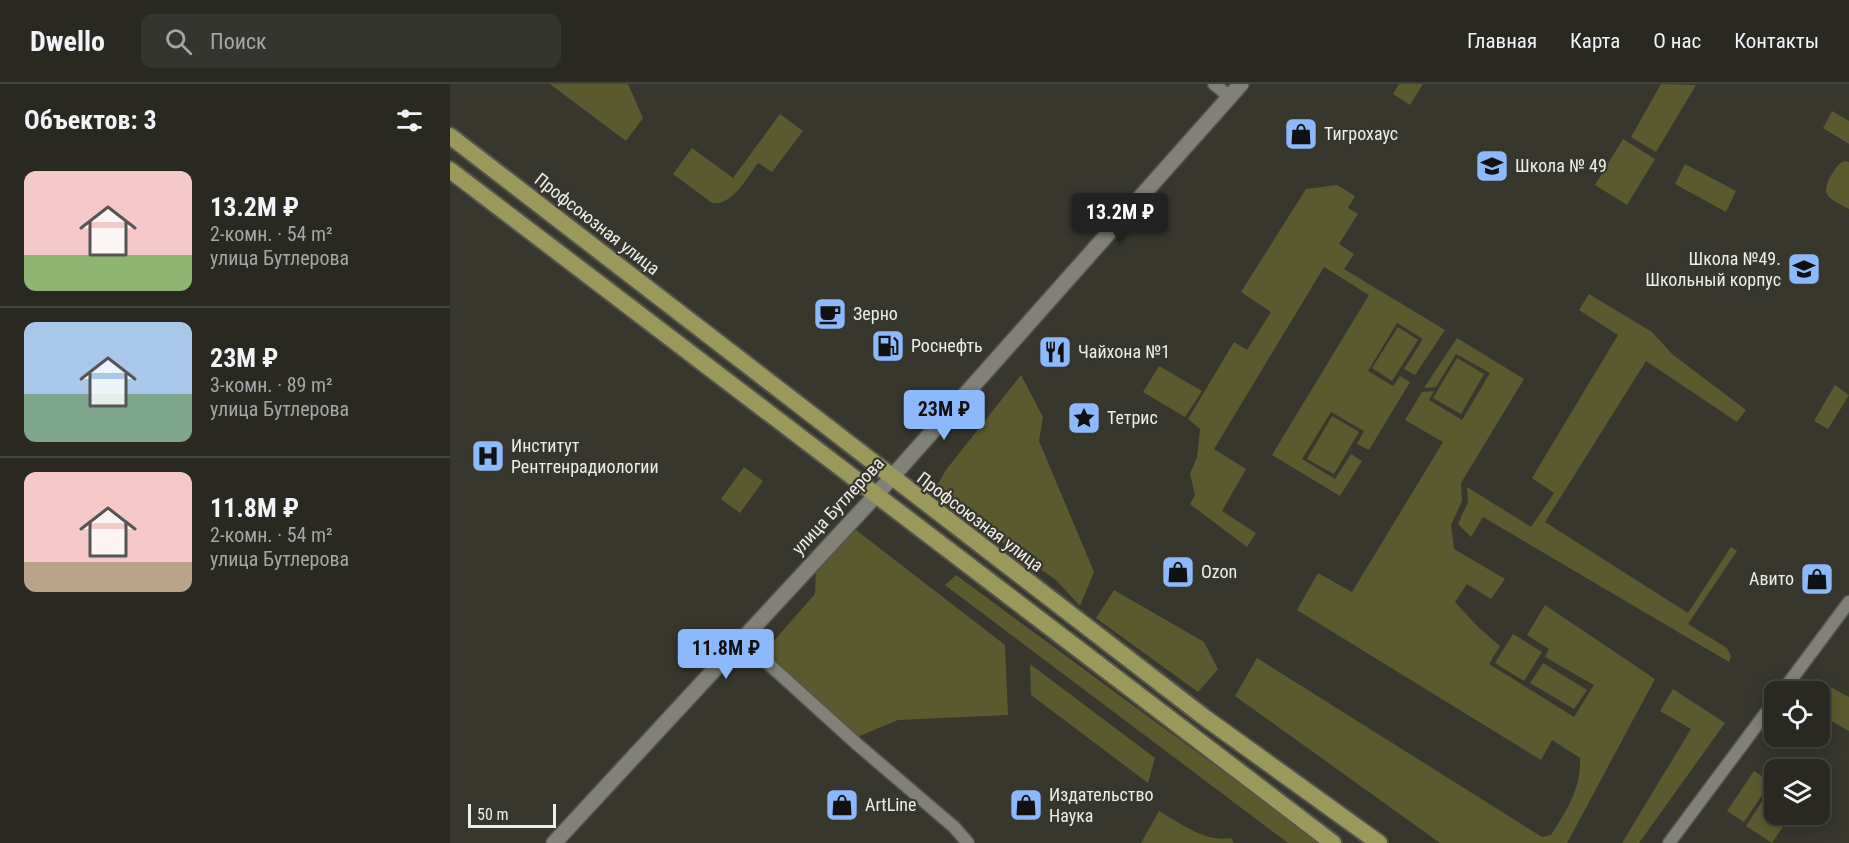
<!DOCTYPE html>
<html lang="ru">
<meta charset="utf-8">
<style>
:root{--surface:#292922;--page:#35352f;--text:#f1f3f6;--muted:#a5a6a5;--line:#454540;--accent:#8cb9fc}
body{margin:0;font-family:"Roboto Condensed",sans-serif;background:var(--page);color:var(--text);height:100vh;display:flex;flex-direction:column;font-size:22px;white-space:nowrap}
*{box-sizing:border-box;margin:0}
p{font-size:20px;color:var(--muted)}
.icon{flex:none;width:33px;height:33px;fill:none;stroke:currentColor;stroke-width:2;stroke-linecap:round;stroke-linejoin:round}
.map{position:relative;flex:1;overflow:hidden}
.drawer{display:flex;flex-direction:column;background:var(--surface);width:450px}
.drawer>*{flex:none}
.controls{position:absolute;left:1314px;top:597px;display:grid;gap:12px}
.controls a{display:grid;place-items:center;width:66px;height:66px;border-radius:12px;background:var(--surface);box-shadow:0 3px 15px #0003,0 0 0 2px var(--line);font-size:30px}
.scale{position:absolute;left:18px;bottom:15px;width:88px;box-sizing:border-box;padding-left:6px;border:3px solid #edeee8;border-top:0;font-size:16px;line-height:21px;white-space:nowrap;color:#edeee8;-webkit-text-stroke:4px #37372e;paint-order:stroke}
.price{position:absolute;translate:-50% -51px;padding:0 14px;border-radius:6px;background:var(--accent);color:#111;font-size:20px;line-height:39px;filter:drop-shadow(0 2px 3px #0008)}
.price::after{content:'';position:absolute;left:50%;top:36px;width:18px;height:14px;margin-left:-9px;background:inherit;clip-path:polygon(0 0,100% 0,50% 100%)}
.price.selected{background:#222;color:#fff}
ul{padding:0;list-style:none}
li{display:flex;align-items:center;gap:18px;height:150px;padding:0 24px}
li+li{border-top:2px solid var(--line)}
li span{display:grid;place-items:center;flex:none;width:168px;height:120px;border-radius:12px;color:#555}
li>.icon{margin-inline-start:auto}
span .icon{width:72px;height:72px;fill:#fffc;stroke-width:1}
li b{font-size:26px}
h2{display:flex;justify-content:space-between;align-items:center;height:72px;padding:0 24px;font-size:26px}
header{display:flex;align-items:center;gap:36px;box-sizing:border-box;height:84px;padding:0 30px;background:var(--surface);border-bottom:2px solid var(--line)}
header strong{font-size:28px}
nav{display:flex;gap:33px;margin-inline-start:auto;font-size:21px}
.search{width:420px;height:54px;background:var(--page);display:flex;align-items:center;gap:15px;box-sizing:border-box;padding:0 21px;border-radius:12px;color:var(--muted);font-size:22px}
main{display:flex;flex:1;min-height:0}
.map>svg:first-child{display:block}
.green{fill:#5b5a2f}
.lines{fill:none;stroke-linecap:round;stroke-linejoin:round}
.minor-casing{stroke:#54544d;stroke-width:15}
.tertiary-casing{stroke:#54544d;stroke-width:18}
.primary-casing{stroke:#54544d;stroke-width:20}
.minor{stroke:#818177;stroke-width:12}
.tertiary{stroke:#818177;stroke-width:15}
.primary{stroke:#9a995b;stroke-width:16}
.labels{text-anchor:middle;stroke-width:4.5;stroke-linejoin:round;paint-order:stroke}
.poi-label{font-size:18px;fill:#edeee8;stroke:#37372e;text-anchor:start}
.street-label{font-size:18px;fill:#edeee8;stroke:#37372e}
</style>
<header>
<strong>Dwello</strong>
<div class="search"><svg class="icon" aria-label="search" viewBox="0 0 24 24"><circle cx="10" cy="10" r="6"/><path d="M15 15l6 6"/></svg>Поиск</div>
<nav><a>Главная</a><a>Карта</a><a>О нас</a><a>Контакты</a></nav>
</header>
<main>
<section class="drawer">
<h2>Объектов: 3<svg class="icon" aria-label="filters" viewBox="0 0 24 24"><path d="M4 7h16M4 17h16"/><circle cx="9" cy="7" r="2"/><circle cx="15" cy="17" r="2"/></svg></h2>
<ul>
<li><span style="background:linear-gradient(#f6c9c9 70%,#8fb573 0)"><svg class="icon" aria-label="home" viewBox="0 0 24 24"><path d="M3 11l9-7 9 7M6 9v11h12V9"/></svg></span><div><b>13.2M ₽</b><p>2-комн. · 54 m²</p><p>улица Бутлерова</p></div></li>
<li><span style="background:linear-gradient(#a9c7e8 60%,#7fa58c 0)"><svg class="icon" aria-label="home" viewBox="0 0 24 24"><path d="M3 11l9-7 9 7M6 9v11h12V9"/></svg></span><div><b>23M ₽</b><p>3-комн. · 89 m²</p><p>улица Бутлерова</p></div></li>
<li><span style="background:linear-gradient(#f6c9c9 75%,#b9a48a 0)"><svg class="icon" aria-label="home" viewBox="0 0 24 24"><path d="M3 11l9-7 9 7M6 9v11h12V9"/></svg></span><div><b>11.8M ₽</b><p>2-комн. · 54 m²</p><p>улица Бутлерова</p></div></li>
</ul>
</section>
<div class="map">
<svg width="1399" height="759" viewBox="0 0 1399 759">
<rect width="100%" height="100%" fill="#37372e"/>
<g class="green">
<polygon points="100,0 178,0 193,34 176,57"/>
<polygon points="949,0 973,0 960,21 943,10"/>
<polygon points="1211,0 1246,1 1206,68 1181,53"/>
<polygon points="1382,27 1399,37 1399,60 1373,44"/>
<path d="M 330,30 L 353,47 L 322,88 L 308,79 C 297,93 283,122 262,119 L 223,90 L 242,64 L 283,94 Z"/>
<polygon points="1173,55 1205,75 1177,121 1145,101"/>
<path d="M 1395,77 L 1399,78 L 1399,125 C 1381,115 1368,113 1382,90 C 1386,84 1388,79 1395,77 Z"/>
<polygon points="1235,80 1286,107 1276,128 1225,100"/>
<polygon points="887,101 905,112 898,124 908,130 889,160 904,170 894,185 995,246 965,291 954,285 973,255 947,239 918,287 943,302 950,292 960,298 919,366 907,360 914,347 881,328 852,375 885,395 901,370 912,377 890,412 822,371 919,211 874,183 764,365 796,385 772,427 806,449 797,463 740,420 745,411 740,390 747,373 750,345 738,335 784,258 797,266 821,228 791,208 856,105"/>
<polygon points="1139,210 1202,248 1222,270 1296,326 1287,338 1196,277 1095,438 1238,529 1281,463 1287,467 1238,540 1277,564 1281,572 1279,578 1033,433 1021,453 1008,440 1018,418 1017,403 1081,443 1104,409 1082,394 1168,251 1129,226"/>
<polygon points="948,243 968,256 942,297 922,284"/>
<path d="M 1007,254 L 1074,295 L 1011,399 L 1012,417 L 1001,441 L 1004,465 L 1055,495 L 1041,515 L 1017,500 L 1005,518 L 1028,543 L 1050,562 L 1039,580 L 1124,633 L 1144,601 L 1095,573 L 1099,565 L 1077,551 L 1095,521 L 1205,595 L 1117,759 L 990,759 L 785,612 L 807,574 L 1092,753 L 1101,751 C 1117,726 1131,705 1130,674 L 1102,656 L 1091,676 L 847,526 L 868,489 L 902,508 L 993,358 L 955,336 L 972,308 L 984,307 L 979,316 L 1012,336 L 1040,289 L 1006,270 L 986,303 L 974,304 Z"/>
<polygon points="1007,274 1034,290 1011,330 983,314"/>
<polygon points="709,282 752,307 735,333 693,308"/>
<polygon points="571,291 593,333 589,357 644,488 630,522 606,496 482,410 496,386"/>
<polygon points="1385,301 1399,311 1378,345 1364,337"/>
<polygon points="882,332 909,348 884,390 857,375"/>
<polygon points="294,383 313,397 290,429 271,415"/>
<polygon points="406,446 555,561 558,631 448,636 407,653 314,568 365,510 366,486"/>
<polygon points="506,491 870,759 838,759 495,501"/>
<polygon points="664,506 754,558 768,585 748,608 646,534"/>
<polygon points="1063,550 1092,568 1074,597 1045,579"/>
<polygon points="1093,579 1137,606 1124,625 1080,599"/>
<polygon points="580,580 705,674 698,699 581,611"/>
<polygon points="1369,597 1399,613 1399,647 1371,631 1370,608 1367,604"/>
<polygon points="1223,605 1275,639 1189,759 1172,759 1241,645 1210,627"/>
<polygon points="1304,687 1321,698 1294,738 1277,727"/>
<polygon points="1324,699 1324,730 1341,731 1322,759 1296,742"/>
<path d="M 709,727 C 730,739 756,759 781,754 L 784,759 L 691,759 Z"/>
</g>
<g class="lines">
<defs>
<g id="minor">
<polyline points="764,0 780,13"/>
<polyline points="291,555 408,661 504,743 518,759"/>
<polyline points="1332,608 1399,518"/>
<polyline points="1219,759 1324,618"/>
</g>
<polyline id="tertiary" points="104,759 426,411 791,0"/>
<g id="primary">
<polyline points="0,52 754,633 929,759"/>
<polyline points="0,86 883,759"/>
</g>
</defs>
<use href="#minor" class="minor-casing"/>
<use href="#tertiary" class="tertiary-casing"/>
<use href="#primary" class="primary-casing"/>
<use href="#minor" class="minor"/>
<use href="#tertiary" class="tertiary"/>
<use href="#primary" class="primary"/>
</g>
<defs>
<symbol id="shop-square" viewBox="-11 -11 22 22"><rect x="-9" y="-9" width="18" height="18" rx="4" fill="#8cb9fc" stroke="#37372e"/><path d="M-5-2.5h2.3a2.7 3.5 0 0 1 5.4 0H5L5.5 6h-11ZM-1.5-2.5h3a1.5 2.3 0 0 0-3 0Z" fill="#111"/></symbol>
<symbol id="school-square" viewBox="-11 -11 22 22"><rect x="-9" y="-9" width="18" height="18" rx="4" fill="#8cb9fc" stroke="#37372e"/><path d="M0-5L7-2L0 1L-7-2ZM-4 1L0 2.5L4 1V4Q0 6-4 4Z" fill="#111"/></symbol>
<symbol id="cafe-square" viewBox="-11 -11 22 22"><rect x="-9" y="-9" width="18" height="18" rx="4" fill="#8cb9fc" stroke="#37372e"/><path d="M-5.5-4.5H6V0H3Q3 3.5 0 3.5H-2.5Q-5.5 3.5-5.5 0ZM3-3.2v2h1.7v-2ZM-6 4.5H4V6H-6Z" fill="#111"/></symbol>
<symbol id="fuel-square" viewBox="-11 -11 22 22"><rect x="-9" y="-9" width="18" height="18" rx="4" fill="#8cb9fc" stroke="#37372e"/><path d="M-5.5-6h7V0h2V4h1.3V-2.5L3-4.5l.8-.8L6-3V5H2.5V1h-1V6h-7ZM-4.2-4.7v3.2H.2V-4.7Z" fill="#111"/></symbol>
<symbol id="restaurant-square" viewBox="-11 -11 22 22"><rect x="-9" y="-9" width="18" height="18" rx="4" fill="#8cb9fc" stroke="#37372e"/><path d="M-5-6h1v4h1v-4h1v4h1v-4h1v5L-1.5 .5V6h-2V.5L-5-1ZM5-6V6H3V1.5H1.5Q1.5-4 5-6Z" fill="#111"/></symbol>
<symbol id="sight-square" viewBox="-11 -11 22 22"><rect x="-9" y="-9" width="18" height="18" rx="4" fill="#8cb9fc" stroke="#37372e"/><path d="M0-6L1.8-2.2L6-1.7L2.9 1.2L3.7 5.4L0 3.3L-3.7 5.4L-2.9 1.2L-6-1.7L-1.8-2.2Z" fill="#111"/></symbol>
<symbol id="hospital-square" viewBox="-11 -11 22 22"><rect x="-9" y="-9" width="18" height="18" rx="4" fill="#8cb9fc" stroke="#37372e"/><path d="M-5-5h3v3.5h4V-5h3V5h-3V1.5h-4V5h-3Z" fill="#111"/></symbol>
</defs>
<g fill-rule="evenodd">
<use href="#shop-square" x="832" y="31" width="38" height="38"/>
<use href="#school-square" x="1023" y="63" width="38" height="38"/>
<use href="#school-square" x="1335" y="166" width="38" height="38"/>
<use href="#cafe-square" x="361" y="211" width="38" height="38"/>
<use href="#fuel-square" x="419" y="243" width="38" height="38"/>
<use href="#restaurant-square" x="586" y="249" width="38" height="38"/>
<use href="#sight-square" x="615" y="315" width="38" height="38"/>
<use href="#hospital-square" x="19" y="353" width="38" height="38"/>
<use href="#shop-square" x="709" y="469" width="38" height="38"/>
<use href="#shop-square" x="1348" y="476" width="38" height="38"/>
<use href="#shop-square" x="373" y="702" width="38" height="38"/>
<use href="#shop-square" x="557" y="702" width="38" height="38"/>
</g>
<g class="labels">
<g class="poi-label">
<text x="874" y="56">Тигрохаус</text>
<text x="1065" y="88">Школа № 49</text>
<text x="1331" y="181" text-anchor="end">Школа №49.<tspan x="1331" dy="21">Школьный корпус</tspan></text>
<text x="403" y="236">Зерно</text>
<text x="461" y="268">Роснефть</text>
<text x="628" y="274">Чайхона №1</text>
<text x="657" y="340">Тетрис</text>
<text x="61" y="368">Институт<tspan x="61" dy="21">Рентгенрадиологии</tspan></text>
<text x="751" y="494">Ozon</text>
<text x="1344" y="501" text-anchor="end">Авито</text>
<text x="599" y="717">Издательство<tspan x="599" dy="21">Наука</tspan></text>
<text x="415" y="727">ArtLine</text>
</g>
<g class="street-label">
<text transform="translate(147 140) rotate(38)" y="6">Профсоюзная улица</text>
<text transform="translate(388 422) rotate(-47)" y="6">улица Бутлерова</text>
<text transform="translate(530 438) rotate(37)" y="6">Профсоюзная улица</text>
</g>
</g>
</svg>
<div class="controls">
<a><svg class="icon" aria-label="locate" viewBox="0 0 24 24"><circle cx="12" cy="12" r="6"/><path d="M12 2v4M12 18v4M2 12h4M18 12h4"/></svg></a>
<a><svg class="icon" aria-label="layers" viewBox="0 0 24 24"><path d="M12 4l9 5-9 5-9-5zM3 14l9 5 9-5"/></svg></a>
</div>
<div class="scale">50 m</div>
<b class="price selected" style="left:670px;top:160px">13.2M ₽</b>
<b class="price" style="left:494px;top:357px">23M ₽</b>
<b class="price" style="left:276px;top:596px">11.8M ₽</b>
</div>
</main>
